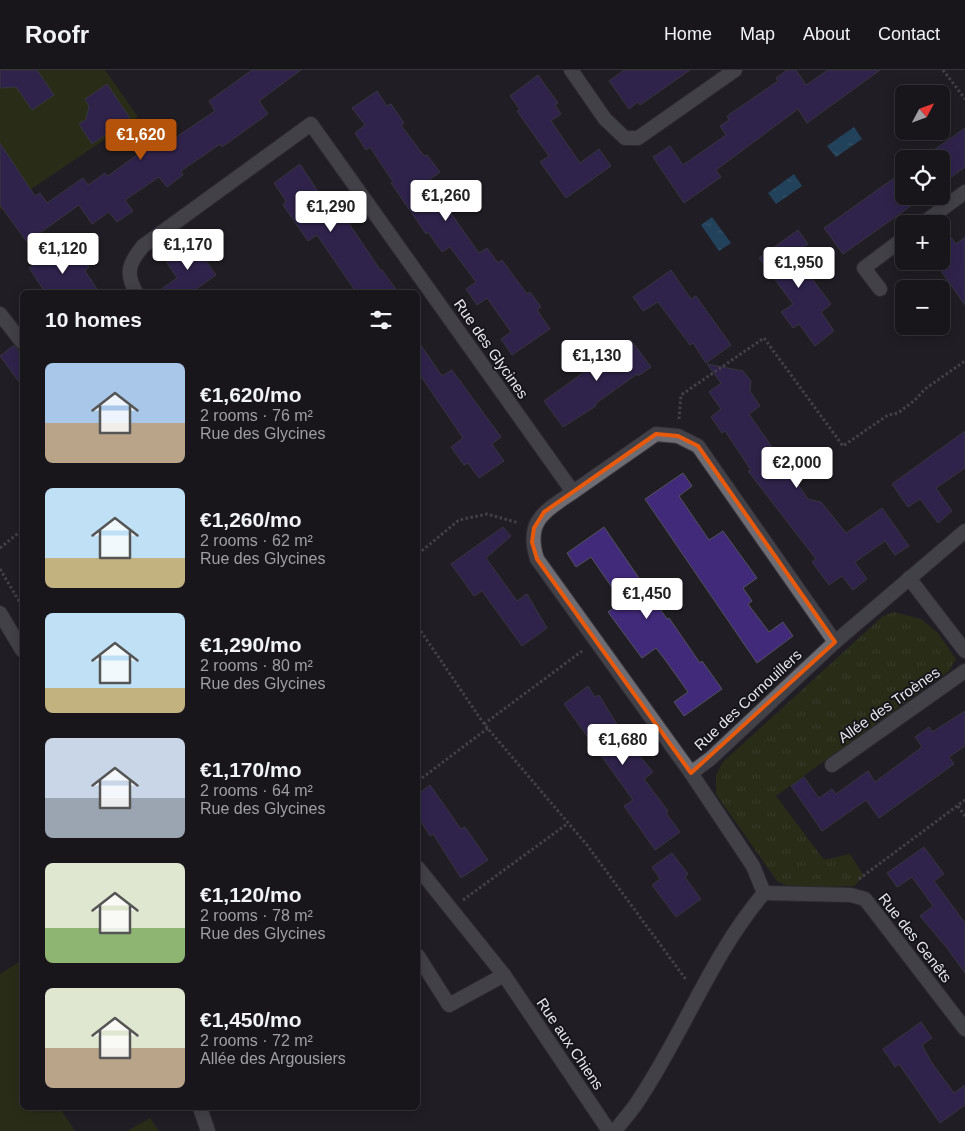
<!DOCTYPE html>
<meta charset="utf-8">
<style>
:root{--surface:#18161b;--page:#252328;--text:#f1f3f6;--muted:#9f9fa3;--line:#36353a;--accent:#b45309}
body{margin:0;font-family:Arial,sans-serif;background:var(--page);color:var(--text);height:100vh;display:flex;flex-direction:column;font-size:19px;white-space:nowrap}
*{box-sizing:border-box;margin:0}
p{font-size:16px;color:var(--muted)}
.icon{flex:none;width:28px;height:28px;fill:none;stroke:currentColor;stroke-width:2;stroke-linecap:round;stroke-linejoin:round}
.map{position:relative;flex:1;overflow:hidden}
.panel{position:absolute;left:20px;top:220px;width:400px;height:820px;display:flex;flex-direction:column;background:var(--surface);border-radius:8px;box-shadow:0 2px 12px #0003,0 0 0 1px var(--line)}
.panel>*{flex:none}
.needle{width:32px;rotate:49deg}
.tools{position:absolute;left:895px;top:15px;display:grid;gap:10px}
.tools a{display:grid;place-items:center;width:55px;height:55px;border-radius:8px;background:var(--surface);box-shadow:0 2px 12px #0003,0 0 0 1px var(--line);font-size:25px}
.price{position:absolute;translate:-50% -42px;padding:0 11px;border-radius:5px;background:#fff;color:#222;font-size:16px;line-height:32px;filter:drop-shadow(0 1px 2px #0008)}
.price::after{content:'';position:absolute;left:50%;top:30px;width:15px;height:11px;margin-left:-8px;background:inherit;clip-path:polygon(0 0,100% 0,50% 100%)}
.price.selected{background:var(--accent);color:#fff}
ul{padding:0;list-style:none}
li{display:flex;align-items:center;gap:15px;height:125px;padding:0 25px}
li span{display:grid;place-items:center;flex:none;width:140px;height:100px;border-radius:8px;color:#555}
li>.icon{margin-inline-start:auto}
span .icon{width:60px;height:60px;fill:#fffc;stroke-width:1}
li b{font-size:21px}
h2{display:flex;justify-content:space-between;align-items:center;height:60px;padding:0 25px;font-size:21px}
header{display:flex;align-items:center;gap:30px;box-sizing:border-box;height:70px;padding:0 25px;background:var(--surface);border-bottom:1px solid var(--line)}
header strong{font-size:24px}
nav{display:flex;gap:28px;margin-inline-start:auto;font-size:18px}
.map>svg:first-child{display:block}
.grass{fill:#33400a}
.park{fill:url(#park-tufts)}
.water{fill:url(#water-ripples)}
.building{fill:#412a7a;stroke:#525259}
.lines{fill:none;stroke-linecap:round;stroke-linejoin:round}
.minor-casing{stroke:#3b393e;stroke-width:16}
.secondary-casing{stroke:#3b393e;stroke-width:16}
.path{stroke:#6d6b70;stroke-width:3;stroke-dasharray:2.5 2.5;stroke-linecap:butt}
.minor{stroke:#6e6d74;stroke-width:14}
.secondary{stroke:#6e6d74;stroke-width:14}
.marked{fill:none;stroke:#e8590c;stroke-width:4;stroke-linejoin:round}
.labels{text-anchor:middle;stroke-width:4;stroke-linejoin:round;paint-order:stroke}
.street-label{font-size:15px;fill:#e7e6ea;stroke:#16151b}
</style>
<header>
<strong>Roofr</strong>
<nav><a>Home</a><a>Map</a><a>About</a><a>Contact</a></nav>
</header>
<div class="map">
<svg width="965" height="1061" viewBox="0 0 965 1061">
<defs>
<pattern id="park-tufts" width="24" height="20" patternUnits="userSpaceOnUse" patternTransform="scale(1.25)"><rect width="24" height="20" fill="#33400a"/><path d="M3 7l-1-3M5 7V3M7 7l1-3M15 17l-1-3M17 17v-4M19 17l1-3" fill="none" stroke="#515c2e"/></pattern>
<pattern id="water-ripples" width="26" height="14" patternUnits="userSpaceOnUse" patternTransform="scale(1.25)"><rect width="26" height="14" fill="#24709f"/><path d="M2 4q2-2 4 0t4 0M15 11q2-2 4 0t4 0" fill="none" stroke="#4e8bb1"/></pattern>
</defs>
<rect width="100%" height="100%" fill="#201e24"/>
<g class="grass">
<polygon points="0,0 105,0 138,47 0,140"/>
<polygon points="22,890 22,1038 60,1038 75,1061 0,1061 0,904"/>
<polygon points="150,1048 159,1061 127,1061"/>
</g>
<polygon class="park" points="894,542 921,549 938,563 956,589 949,601 776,726 824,790 850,784 864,806 854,816 791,818 777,811 716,724 716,705 723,692 883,546"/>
<g class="water">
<polygon points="854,57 862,69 836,87 827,76"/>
<polygon points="794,104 802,116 776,134 768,123"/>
<polygon points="712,147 731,173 719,181 701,155"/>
</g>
<g class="building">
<polygon points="0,0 37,0 54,25 32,40 16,17 0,18"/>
<polygon points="252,0 301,0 259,31 268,44 222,77 220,74 181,101 183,105 167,117 159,107 125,130 133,141 117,152 109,142 92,154 79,135 27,172 0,135 0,73 35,126 40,123 47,133 83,108 88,115 105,103 108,106 141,82 139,79 156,67 163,76 215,41 209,31"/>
<polygon points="624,0 690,0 640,35 638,32 629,39 609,11"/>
<polygon points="787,0 796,0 806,15 828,0 880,0 807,53 798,39 716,100 721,107 684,133 653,87 670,76 683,95 726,65 720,56 729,50 727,46 778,11 776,8"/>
<polygon points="538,5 558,33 555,35 561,44 551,51 580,93 599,79 611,96 566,128 540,92 549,86 517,41 520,40 510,26"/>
<polygon points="107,14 130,48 92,74 79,54 86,49 89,36 85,29"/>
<polygon points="377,21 387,36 391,34 404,53 401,55 424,86 427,85 440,102 428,111 479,183 487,178 498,193 502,190 527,224 530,222 541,237 537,240 550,259 512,285 501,269 511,262 487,228 477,235 466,219 476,212 450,177 442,182 428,162 426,164 391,113 393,112 370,77 366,80 355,63 365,55 352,38"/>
<polygon points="965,58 965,97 950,108 941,96 941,89 936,89 931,82"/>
<polygon points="300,94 330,140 332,139 339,149 344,146 381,201 382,200 398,222 356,222 317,165 308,171 283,135 286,131 274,113"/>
<polygon points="904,101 904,126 925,126 843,184 824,158"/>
<polygon points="941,154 956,174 965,167 965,235 941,201"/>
<polygon points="798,160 808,174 794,185 831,234 821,242 834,261 815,276 799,254 793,258 781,242 793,234 759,188"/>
<polygon points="189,174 200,190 204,188 216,205 192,222 157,222 177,208 165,190"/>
<polygon points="51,182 61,196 79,183 89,197 85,201 99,222 45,222 29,198"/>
<polygon points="671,200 691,229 696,226 731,275 706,293 693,273 690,275 658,232 643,241 633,227"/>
<polygon points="631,270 651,297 638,306 637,304 595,334 596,336 563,357 544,331 598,292 593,285 609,274 614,282"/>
<polygon points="418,271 442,306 452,300 501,367 492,374 504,391 479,408 468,393 464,395 451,377 463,368 418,302"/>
<polygon points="14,275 22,286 22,316 0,286"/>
<polygon points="707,294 743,301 751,311 750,321 760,336 749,344 808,429 821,432 846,463 882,438 909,476 895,485 885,471 855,492 867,509 853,520 842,506 829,515 812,492 816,489 748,401 751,400 725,361 722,363 711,347 721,339 709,322 721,313"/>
<polygon points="965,361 965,398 936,418 952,441 938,453 920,429 908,437 892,414"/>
<polygon points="683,403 692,416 679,426 709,470 723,461 757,508 743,518 752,531 748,534 769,562 783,552 793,566 757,593 645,429"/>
<polygon points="503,457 511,466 486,488 517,531 527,524 547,558 522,576 482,521 474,526 451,494"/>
<polygon points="604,457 667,549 669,548 700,593 702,591 722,619 684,646 674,632 688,622 666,591 656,578 642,588 608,542 622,532 591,487 576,497 567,483"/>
<polygon points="588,616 595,627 599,625 628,672 653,702 644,709 668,741 666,743 680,762 655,780 624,736 633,730 564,634"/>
<polygon points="965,641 965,676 949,687 954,694 879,748 866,730 822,761 791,716 804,707 819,728 832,719 836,724 868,701 875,712 922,677 915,667 929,657 932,662"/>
<polygon points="430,715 461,759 465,757 488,790 461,808 433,764 430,766 418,747 418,724"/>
<polygon points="924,777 944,804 934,811 965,853 965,903 947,878 920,846 933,836 912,807 897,817 887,803"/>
<polygon points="672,783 688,804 685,807 701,829 676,847 652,815 660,809 652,797"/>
<polygon points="921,952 932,968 922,975 932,993 954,1023 965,1015 965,1035 940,1053 899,994 895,997 883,979"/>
</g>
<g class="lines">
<defs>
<g id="minor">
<polyline points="571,0 605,49 625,68 638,68 735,0"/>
<polyline points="922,154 965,122"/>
<polyline points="880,219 864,198 904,168"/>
<path d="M 136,222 C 125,203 129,193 143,176 L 311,54 L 573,422 L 656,364 L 678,366 L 698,376 L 835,572"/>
<polyline points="0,244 22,272"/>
<path d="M 573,422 C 544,442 525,451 537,489 L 691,703 L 753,796 L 764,823"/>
<polyline points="909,508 965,581"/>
<polyline points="832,695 965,601"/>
<polyline points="691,703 710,689 835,572 965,461"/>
<polyline points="418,798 504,905 609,1061"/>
<polyline points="764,823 851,825 865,829 965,959"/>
<polyline points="418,886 449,935 504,905"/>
<path d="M 615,1061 C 623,1050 633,1040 640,1028 C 684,962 712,884 764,823"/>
</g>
<g id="secondary">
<polyline points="0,543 22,580"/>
<polyline points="200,1038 208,1061"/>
</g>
</defs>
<use href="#minor" class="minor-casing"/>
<use href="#secondary" class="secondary-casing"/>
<g class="path">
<polyline points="943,0 965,29"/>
<polyline points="679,349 681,325 764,268 843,376 888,345 898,343 915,330 925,319 965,291"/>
<polyline points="0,478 22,460"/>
<polyline points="418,484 459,450 487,444 519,453"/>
<polyline points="0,499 22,536"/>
<polyline points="418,557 484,654 587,775 687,911"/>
<polyline points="484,654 582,581"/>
<polyline points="418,711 488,658"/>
<polyline points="958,736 965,746"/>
<polyline points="859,809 965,730"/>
<polyline points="463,830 567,754"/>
</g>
<use href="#minor" class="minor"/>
<use href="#secondary" class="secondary"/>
</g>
<path d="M0 0H965V1061H0ZM 656,364 L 678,366 L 698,376 L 835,572 L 691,703 L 537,489 L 532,472 L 534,458 L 544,442 Z" fill="#201e24" fill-opacity=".55" fill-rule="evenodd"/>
<path class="marked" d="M 656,364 L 678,366 L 698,376 L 835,572 L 691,703 L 537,489 L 532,472 L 534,458 L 544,442 Z"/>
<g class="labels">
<g class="street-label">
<text transform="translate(491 279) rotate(55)" y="5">Rue des Glycines</text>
<text transform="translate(748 630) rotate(-43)" y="5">Rue des Cornouillers</text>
<text transform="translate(889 635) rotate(-35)" y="5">Allée des Troènes</text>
<text transform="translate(915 868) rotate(52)" y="5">Rue des Genêts</text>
<text transform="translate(570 974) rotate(56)" y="5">Rue aux Chiens</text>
</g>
</g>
</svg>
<div class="tools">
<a><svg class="needle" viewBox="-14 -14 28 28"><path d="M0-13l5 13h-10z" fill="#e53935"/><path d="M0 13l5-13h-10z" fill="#9f9fa3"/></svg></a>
<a><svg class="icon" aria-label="locate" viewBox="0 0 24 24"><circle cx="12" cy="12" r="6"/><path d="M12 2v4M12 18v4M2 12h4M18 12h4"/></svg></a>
<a>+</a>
<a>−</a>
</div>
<b class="price selected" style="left:141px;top:91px">€1,620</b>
<b class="price" style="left:446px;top:152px">€1,260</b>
<b class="price" style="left:331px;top:163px">€1,290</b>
<b class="price" style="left:188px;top:201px">€1,170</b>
<b class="price" style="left:63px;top:205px">€1,120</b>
<b class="price" style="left:799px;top:219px">€1,950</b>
<b class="price" style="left:597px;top:312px">€1,130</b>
<b class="price" style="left:797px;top:419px">€2,000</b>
<b class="price" style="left:647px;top:550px">€1,450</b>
<b class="price" style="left:623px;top:696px">€1,680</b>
<section class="panel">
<h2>10 homes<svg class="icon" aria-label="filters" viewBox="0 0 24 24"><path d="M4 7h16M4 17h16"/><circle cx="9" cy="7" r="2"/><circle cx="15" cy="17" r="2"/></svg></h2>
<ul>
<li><span style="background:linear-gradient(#a9c7e8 60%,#b9a48a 0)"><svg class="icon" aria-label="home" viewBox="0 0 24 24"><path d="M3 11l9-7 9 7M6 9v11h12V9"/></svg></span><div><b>€1,620/mo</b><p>2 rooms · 76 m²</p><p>Rue des Glycines</p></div></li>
<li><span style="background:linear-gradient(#bfe0f5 70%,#c2b280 0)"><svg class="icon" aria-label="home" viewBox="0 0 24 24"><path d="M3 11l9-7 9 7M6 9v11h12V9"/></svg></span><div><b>€1,260/mo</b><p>2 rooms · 62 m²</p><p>Rue des Glycines</p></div></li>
<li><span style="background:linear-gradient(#bfe0f5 75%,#c2b280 0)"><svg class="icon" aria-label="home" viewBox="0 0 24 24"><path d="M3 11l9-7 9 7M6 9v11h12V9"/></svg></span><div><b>€1,290/mo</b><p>2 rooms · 80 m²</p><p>Rue des Glycines</p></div></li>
<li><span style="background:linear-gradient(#c9d6e8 60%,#9aa5b1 0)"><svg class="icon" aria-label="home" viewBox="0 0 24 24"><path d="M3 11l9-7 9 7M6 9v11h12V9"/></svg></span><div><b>€1,170/mo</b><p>2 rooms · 64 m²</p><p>Rue des Glycines</p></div></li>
<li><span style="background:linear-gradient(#dfe7d0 65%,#8fb573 0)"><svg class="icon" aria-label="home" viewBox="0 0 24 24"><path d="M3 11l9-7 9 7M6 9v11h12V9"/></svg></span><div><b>€1,120/mo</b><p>2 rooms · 78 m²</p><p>Rue des Glycines</p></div></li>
<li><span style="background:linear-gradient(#dfe7d0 60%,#b9a48a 0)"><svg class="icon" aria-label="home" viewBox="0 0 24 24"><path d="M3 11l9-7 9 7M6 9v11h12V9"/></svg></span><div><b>€1,450/mo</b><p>2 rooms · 72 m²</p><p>Allée des Argousiers</p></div></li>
</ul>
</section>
</div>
